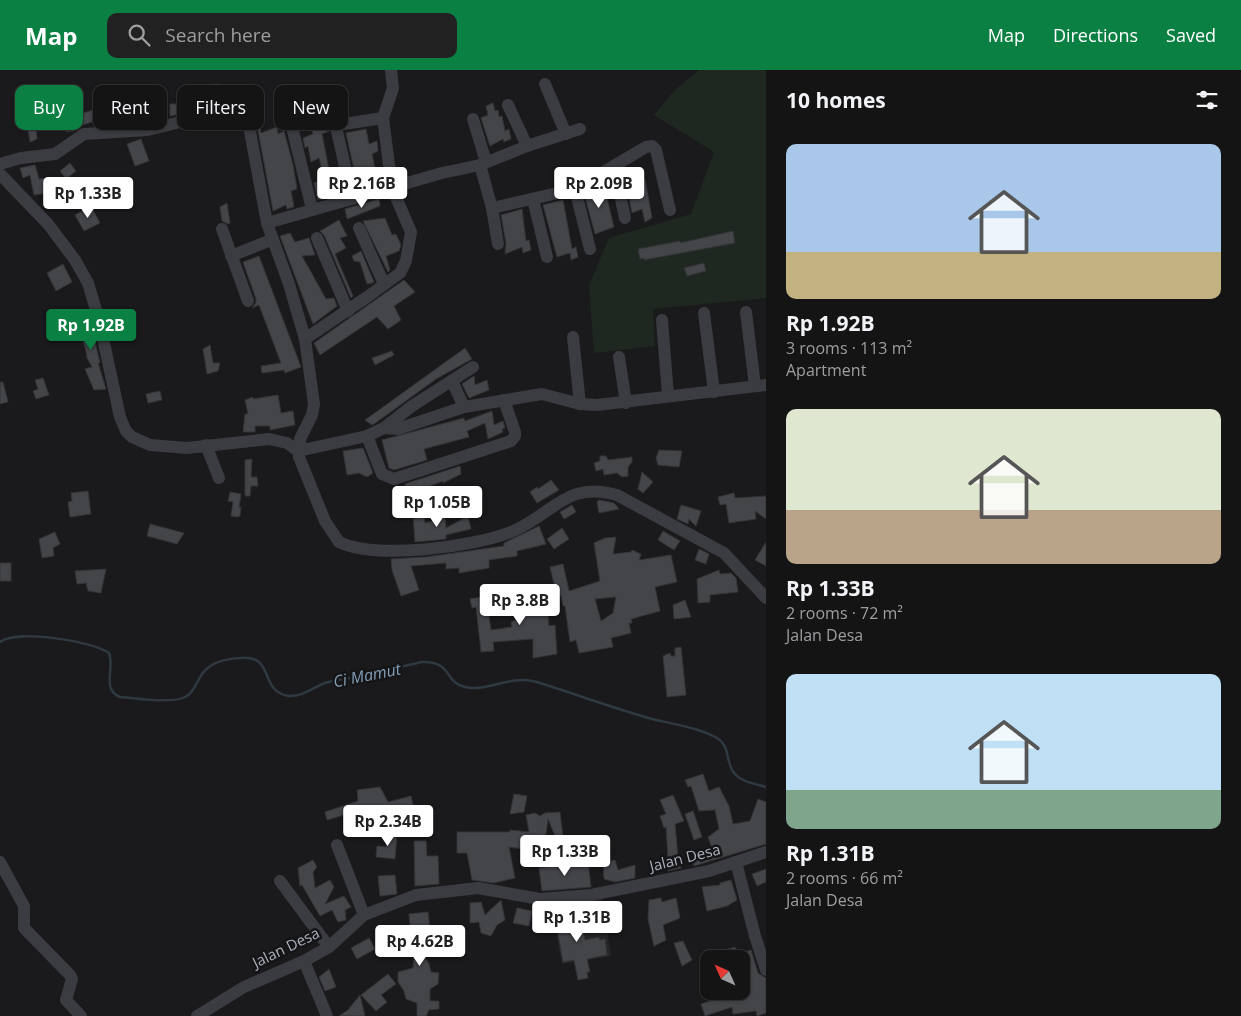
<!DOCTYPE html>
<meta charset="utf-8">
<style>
:root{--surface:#141415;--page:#212122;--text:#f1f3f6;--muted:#9d9ea0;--line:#333334;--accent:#0b8043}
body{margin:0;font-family:"Open Sans",sans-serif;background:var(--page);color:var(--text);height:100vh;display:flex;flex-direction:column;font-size:19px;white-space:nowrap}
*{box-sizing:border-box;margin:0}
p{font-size:16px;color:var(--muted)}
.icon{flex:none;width:28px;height:28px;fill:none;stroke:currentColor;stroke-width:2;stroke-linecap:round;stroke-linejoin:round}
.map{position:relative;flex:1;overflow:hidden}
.sheet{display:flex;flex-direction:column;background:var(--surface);width:475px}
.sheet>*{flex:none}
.hud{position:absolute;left:15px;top:15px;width:475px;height:45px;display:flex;gap:10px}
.needle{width:32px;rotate:315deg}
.fabs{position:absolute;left:700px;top:880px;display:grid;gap:10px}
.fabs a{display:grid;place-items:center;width:50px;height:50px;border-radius:10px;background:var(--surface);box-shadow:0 1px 4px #0004,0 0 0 1px var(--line);font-size:25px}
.price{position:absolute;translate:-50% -42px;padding:0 11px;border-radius:5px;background:#fff;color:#222;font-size:16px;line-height:32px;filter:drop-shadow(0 1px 2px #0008)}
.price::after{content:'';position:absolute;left:50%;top:30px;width:15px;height:11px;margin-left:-8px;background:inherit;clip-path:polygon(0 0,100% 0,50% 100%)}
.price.on{background:var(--accent);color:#fff}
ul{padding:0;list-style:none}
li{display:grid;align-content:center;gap:10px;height:265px;padding:0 20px}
li span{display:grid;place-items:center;height:155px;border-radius:10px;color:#555}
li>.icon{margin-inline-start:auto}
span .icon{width:90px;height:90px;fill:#fffc;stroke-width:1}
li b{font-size:21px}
h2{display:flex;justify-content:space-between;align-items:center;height:60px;padding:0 20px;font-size:21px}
.chip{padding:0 18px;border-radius:10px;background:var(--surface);box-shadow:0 1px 4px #0004,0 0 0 1px var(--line);font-size:18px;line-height:45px}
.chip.on{background:var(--accent);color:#fff}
header{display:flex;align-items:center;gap:30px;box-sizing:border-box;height:70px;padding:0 25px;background:var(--accent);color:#fff}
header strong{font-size:24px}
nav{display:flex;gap:28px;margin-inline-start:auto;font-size:18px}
.search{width:350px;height:45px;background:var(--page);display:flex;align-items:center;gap:12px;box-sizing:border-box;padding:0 18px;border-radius:10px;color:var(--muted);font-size:19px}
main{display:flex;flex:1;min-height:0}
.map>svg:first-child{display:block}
.built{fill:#262629}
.green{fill:#1f2820}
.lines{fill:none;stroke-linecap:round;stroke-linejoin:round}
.stream{stroke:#2f3941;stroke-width:2.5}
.building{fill:#444549;stroke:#343438;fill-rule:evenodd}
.minor{stroke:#3b3c41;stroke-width:12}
.labels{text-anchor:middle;stroke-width:5;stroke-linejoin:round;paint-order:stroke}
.street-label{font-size:15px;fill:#acb1bc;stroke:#151517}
.water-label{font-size:16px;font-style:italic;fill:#839fb7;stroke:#151517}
</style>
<header>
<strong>Map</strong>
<div class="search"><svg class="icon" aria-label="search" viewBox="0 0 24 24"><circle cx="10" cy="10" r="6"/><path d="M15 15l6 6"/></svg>Search here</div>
<nav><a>Map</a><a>Directions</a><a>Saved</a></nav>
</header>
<main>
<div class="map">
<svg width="766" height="946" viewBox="0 0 766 946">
<rect width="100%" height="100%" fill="#1a1a1c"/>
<polygon class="built" points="602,829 611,886 562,894 551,832"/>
<polygon class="green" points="699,0 766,0 766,228 653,239 655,276 594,283 589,215 609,168 691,144 714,82 654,45 675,20"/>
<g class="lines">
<path class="stream" d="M 0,572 C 17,559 92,571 109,583 C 115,599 101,619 120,627 C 136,628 171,634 185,627 C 192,624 195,616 199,609 C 207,593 223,589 240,588 C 276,584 258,622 289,626 C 302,627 314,617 325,613 C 334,610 345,609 355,607 C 377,602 400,597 422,592 C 453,591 444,613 465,617 C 486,622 510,606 532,611 C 543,613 554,618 565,621 C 591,630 618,639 645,647 C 669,654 695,656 717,668 C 731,676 725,694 735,704 C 742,712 756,714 766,717"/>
</g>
<g class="building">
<polygon points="218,14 219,32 200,33 200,15"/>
<polygon points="108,22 113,34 102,39 97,27"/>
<polygon points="132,26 138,37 124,45 118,35"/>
<polygon points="493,33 495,41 498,40 499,47 502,46 505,61 509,59 511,69 504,72 503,69 490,76 481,48 488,45 486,36"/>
<polygon points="170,34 185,34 185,43 170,46"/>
<polygon points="96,39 100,49 74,58 74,61 66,62 64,52 83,48 81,44"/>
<polygon points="50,40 54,51 36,58 37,69 30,72 26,49"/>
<polygon points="257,40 261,63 277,57 278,64 284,61 293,95 297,119 291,121 294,137 287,139 286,135 273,141 257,55 250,43"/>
<polygon points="318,57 328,57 329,61 322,64 330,105 334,103 336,113 327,117 329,127 318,130 314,113 323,108 320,91 319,88 311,92 308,76 305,78 303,68 313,64 312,59"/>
<polygon points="366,59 369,74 377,71 378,81 372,84 377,108 370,111 369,107 357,113 346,63"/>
<polygon points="141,69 149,91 135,96 127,74"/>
<polygon points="70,93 76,101 66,109 60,101"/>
<polygon points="35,95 39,109 52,107 54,122 34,125 30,105 23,108 20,98"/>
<polygon points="628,102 632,113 644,107 645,109 652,148 645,152 642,139 632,143 624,103"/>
<polygon points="603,112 614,157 595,164 584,123"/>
<polygon points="379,129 380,136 347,149 345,139"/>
<polygon points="563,130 572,179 576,177 578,187 571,190 570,183 557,187 543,135"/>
<polygon points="227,133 230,153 228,154 222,151 220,137"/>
<polygon points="91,136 100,153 84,161 75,145"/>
<polygon points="522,139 526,171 529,170 531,180 523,183 522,177 505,184 506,173 501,145"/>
<polygon points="385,148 392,165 396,164 401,175 399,181 386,186 390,200 388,202 363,151"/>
<polygon points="339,150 347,166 340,168 346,178 335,184 353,226 351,228 324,165 320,161"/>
<polygon points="733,161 735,173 644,190 644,188 640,189 638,179 680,171 680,173"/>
<polygon points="290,163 295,172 309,168 315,185 302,186 326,229 334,228 337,236 313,254 280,166"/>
<polygon points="361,181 374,212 372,213 367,214 360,192 354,191 352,186"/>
<polygon points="259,186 301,297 285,303 284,300 262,303 261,296 281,293 259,235 252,238 256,233 256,229 243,192"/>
<polygon points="704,193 706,201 687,206 684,198"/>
<polygon points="63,194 72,212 56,221 47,203"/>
<polygon points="404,210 415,222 394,236 401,250 388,259 377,247 320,285 314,273"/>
<polygon points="88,242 100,293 98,293 106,319 94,320 85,299 92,297 86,286 87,286 81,262 78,262 77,244"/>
<polygon points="210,275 213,293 220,293 218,301 207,304 203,279"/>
<polygon points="465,278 472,289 436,309 374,354 372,355 365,350"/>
<polygon points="392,281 394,285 375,295 372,288"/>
<polygon points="474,306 475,315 487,310 489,320 469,328 462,314"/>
<polygon points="43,308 49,325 36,329 33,321 38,319 35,310"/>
<polygon points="0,312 3,312 8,332 0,334"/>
<polygon points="160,321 162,330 148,333 146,324"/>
<polygon points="278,325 281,343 293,341 295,355 270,360 270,356 255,356 255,362 243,362 245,344 248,344 245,330 253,327 253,329"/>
<polygon points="492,341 494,355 503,351 505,358 502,359 503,362 488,369 485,353 467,361 469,367 424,379 427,390 394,400 389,398 382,370 464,348 465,351"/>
<polygon points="363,378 373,403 367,407 359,403 347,405 343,381"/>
<polygon points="659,380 682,381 679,397 658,395 656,388"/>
<polygon points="600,386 606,386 608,390 632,387 632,392 628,397 628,406 622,407 617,403 604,405 603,399 596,401 594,393 600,391"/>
<polygon points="252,389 251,407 257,407 258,416 251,416 250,426 245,426 245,390"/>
<polygon points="460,396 461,404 443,413 443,411 407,425 405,414"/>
<polygon points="642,402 653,412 643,423 638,419"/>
<polygon points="551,410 559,420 537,433 530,422 537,417 538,419"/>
<polygon points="88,421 91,444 70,447 68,432 72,431 71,423"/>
<polygon points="230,422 241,424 239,437 241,437 240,446 237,447 231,446 233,432 228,431"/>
<polygon points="734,423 735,428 766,426 766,449 755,441 756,449 729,453 726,434 720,435 718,427"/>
<polygon points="599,430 614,433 619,439 599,443 597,432"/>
<polygon points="572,435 576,442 564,449 560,442"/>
<polygon points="681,435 701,441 696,456 689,449 688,454 677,449"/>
<polygon points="423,442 425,453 445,448 446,458 468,446 471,459 446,465 446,469 415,472 413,444"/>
<polygon points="150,454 184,463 177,474 147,466"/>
<polygon points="539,456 546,474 517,481 517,486 489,490 489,498 459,503 459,498 446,499 446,493 411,496 419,520 401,526 392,500 391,489 426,487 504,476 504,473"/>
<polygon points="562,458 569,469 554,479 547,469"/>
<polygon points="663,461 680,471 674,480 658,470"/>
<polygon points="55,462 60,474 53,478 54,486 42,488 39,469"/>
<path d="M 616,467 L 613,484 L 631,482 L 632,480 L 641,484 L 639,490 L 671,485 L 677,512 L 655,517 L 660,541 L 631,549 L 632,553 L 629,553 L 631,563 L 611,568 L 613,577 L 579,583 L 576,570 L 570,572 L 565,536 L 563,536 L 561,526 L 557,526 L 550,497 L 563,494 L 569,521 L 600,511 L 594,473 L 605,468 ZM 616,527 L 613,543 L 601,551 L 595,529 Z"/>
<polygon points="766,472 766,496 755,490"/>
<polygon points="699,479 709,484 706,494 695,490"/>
<rect x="0" y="493" width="11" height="18"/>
<polygon points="106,499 101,523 88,521 86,513 77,514 75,501"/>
<polygon points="719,500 720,504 731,503 736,508 738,522 710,525 710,532 698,533 697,509"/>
<polygon points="486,526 491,560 512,557 511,552 518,549 516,530 553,527 554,537 547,537 549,556 555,555 557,584 533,588 533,569 493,572 494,581 481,582 476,537 472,538 470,529"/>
<polygon points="685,530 691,547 674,549 673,535"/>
<polygon points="681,577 686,625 667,627 663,586 670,583 671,586 675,586 675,578"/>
<polygon points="703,704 709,721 719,717 729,736 733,754 750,751 758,729 766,732 766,774 694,796 693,786 713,781 708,767 719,759 715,740 699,741 691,716 688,717 685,710"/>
<polygon points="380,717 388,732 411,726 413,735 389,742 391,755 357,763 354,742 327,750 325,742 358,731 357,720"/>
<polygon points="514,724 527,726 524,742 510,744"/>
<polygon points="673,725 684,751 675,754 678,787 681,786 681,798 668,801 666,789 668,789 666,757 664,758 660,746 666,744 660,730"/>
<polygon points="693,741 702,767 694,770 685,744"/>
<polygon points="560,742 563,767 556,768 548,749 544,778 524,775 524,779 509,777 515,808 494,813 472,810 467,783 457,783 457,762 510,762 510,760 529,762 526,745 535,743 540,746 545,743"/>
<polygon points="387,762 397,763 395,789 376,787 377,776 386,777"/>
<polygon points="414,771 426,771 427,786 438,786 439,814 415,816"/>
<polygon points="313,790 317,797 313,802 315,818 330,810 334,817 325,834 344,826 351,837 345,840 346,850 338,852 332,840 320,846 302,815 300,816 298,798"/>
<polygon points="615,790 618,800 635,795 635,808 615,812 604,809 603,794"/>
<polygon points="588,791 591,817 542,821 539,798"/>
<polygon points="766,799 766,812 757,816 752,804"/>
<polygon points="395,805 397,824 380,826 378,806"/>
<polygon points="731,810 737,830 727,836 707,841 702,817 720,815 720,813"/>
<polygon points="661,828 662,832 676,828 680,848 663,855 666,870 654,876 648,849 649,830"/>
<polygon points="501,830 505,850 497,855 491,866 481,863 479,852 470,853 470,833 481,832 485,845"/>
<polygon points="561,835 564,849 581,846 585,870 599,867 600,870 605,869 607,885 587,889 590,902 587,902 588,908 578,910 574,890 563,892 553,836"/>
<polygon points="517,838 532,841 529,856 513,853"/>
<polygon points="428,842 432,879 423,884 429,894 431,902 439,903 438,914 430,919 430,931 439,931 439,939 429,940 426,946 417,946 417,933 406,929 404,921 398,912 398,902 413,898 414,884 412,884 409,867 411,866 409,844"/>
<polygon points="369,868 375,879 357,889 351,878"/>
<polygon points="683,871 692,890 682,896 674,873"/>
<polygon points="735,877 739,889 703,889 702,887"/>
<polygon points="751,880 758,903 766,908 766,943 757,946 756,941 733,944 732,937 705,946 701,934 719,928 720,931 733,928 731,921 741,921 741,883"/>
<polygon points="329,899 336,917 325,921 319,907"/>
<polygon points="388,904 396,914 381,925 387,932 376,941 361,925"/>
<polygon points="360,925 365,946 339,946 348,940"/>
</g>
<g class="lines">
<g class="minor">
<polyline points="545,14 566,64"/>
<polyline points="508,35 527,76"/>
<polyline points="473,49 486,92"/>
<polyline points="337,55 383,48"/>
<path d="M 0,94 L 21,88 L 55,84 L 84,64 L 148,60 L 184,51 L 238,45 L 249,56 L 267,153 L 289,214 L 305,269 L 314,334 L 312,345 L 300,369 L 299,387 L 325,451 L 339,472 C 377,490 472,477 511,462 C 553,445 566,410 617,425 L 724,483 L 766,528"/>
<polyline points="480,95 492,138 575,119 646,77 652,76 656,80 670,140"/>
<polyline points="614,96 625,148"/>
<polyline points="0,104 48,154 75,190 88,213 99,250 120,347 126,361 132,367 150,375 187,378 269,369 287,373 298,381 367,366 384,358 412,336 473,297"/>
<polyline points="575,119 590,179"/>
<polyline points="533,129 547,187"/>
<polyline points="492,138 498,174"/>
<path d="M 312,139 L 293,61 L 298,52 C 308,51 327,44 335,52 L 352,128"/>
<polyline points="267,153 442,103 480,95 527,76 580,59"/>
<polyline points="359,158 384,214"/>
<polyline points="222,159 248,231"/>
<polyline points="317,168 348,241"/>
<polyline points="231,186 271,170"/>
<polyline points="746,242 755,316"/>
<polyline points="704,243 714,322"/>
<polyline points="662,250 668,325"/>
<polyline points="573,267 580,334"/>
<polyline points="305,269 367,227 400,203 406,191 411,162 392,118 383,48 393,18 391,0"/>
<polyline points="619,287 626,333"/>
<polyline points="452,311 464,337"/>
<polyline points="384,358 398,359 464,337 542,324 580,334 597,335 766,315"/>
<polyline points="367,366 382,404 394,409 511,371 515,366 515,362 504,330"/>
<polyline points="206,375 219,408"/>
<polyline points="337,775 364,845"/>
<polyline points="0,792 24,836 24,858 70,905 72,909 66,930 81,946"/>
<polyline points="736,792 755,866 766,900"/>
<polyline points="280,811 329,877"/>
<polyline points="304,891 327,946"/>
<polyline points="197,946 244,917 304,891 329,877 364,845 416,825 478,818 540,829 591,825 709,801 766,782"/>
</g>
</g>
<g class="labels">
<g class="street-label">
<text transform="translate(685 788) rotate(-14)" y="5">Jalan Desa</text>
<text transform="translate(286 878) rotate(-26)" y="5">Jalan Desa</text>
</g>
<g class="water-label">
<text transform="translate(367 605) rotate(-11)" y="6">Ci Mamut</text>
</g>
</g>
</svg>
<div class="fabs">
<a><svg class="needle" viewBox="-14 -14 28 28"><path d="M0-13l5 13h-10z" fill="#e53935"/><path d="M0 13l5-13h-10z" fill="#9d9ea0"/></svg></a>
</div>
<b class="price" style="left:362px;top:139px">Rp 2.16B</b>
<b class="price" style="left:599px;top:139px">Rp 2.09B</b>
<b class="price" style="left:88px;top:149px">Rp 1.33B</b>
<b class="price on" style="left:91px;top:281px">Rp 1.92B</b>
<b class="price" style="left:437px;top:458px">Rp 1.05B</b>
<b class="price" style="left:520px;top:556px">Rp 3.8B</b>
<b class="price" style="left:388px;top:777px">Rp 2.34B</b>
<b class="price" style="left:565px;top:807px">Rp 1.33B</b>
<b class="price" style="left:577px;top:873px">Rp 1.31B</b>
<b class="price" style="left:420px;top:897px">Rp 4.62B</b>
<div class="hud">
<a class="chip on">Buy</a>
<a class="chip">Rent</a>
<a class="chip">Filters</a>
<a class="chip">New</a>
</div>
</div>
<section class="sheet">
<h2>10 homes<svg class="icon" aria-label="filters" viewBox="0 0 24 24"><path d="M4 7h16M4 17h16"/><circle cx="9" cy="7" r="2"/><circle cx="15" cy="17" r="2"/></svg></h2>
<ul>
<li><span style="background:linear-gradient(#a9c7e8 70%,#c2b280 0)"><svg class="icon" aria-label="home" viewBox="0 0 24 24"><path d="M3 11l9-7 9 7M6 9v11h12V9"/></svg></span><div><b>Rp 1.92B</b><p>3 rooms · 113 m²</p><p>Apartment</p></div></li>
<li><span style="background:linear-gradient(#dfe7d0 65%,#b9a48a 0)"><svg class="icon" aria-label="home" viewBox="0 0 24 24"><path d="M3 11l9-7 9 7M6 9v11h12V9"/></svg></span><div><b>Rp 1.33B</b><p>2 rooms · 72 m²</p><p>Jalan Desa</p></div></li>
<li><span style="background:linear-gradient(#bfe0f5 75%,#7fa58c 0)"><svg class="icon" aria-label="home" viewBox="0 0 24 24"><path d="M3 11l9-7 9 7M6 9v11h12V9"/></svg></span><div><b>Rp 1.31B</b><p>2 rooms · 66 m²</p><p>Jalan Desa</p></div></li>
</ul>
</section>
</main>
